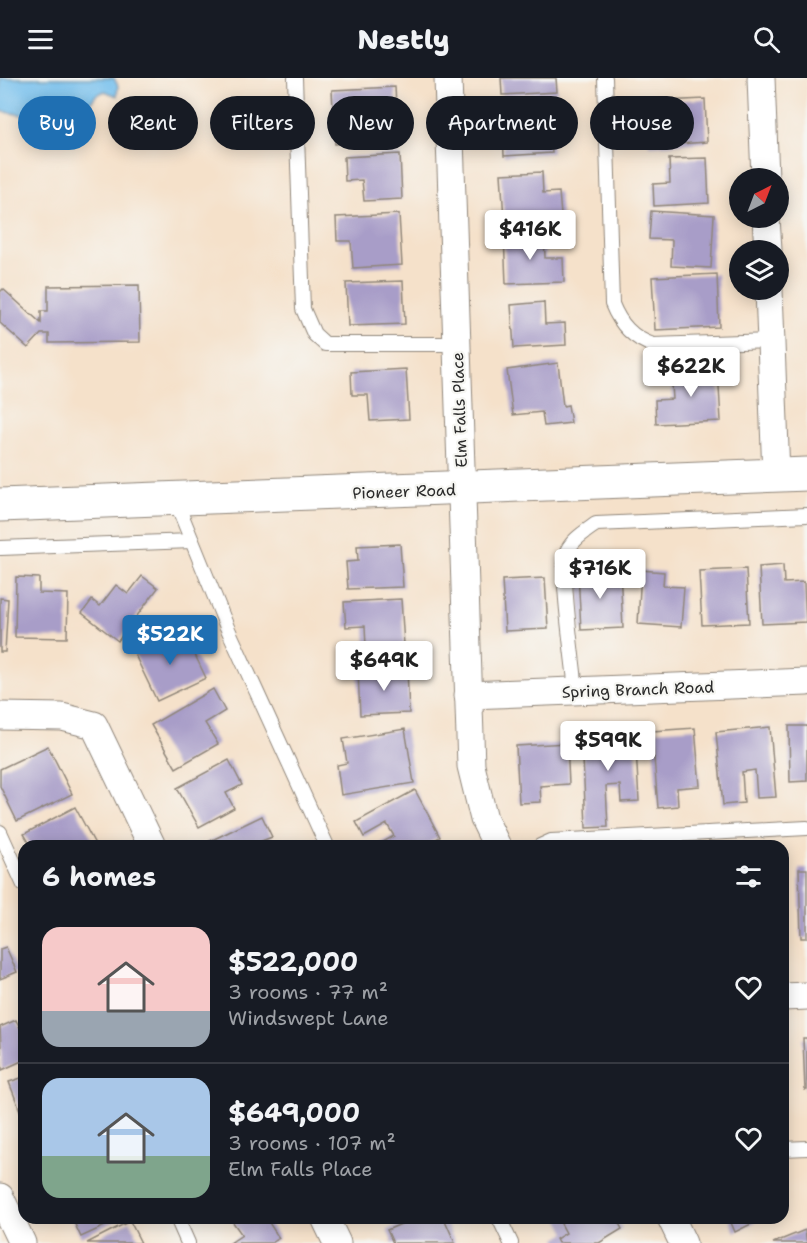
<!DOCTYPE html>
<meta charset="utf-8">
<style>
:root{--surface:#171b24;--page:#242831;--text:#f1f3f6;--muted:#9ea1a6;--line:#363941;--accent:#1f6fb2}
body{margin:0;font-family:"Shantell Sans",sans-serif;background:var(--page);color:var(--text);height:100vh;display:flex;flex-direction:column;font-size:22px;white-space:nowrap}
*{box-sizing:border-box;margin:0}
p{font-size:20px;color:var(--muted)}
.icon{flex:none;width:33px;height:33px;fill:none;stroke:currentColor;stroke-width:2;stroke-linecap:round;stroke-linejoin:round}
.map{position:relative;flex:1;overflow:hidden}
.details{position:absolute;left:18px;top:762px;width:771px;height:384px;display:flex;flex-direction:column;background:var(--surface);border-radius:18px;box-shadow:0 3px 15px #0003}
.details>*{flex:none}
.banner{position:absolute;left:18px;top:18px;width:771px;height:54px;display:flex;gap:12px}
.needle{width:39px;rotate:42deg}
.buttons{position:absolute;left:729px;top:90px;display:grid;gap:12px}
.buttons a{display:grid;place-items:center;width:60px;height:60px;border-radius:50%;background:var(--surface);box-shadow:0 3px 15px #0003;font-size:30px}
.price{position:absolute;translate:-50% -51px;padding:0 14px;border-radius:6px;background:#fff;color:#222;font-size:20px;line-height:39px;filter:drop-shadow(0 2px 3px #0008)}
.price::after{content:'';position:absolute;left:50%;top:36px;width:18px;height:14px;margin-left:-9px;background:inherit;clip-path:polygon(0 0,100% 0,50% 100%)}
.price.current{background:var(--accent);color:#fff}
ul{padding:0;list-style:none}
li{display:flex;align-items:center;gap:18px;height:150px;padding:0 24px}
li+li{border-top:2px solid var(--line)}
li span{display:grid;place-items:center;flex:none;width:168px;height:120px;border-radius:18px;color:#555}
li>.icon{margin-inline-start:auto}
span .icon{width:72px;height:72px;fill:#fffc;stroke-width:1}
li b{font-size:26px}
h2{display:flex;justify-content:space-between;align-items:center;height:72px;padding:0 24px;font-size:26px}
.pill{padding:0 21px;border-radius:27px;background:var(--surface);box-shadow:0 3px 15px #0003;font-size:21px;line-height:54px}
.pill.current{background:var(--accent);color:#fff}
header{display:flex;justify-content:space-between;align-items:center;height:78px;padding:0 24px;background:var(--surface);font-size:27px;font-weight:800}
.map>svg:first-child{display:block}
.water{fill:#74bfed;stroke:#50758c;stroke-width:1.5}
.building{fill:#a89dc8}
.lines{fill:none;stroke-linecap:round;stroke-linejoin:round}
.lane-casing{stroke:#90867a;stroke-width:16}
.street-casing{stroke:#90867a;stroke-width:29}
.secondary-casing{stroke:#90867a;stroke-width:35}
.lane{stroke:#fff;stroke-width:14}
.street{stroke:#fff;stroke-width:27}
.secondary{stroke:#fff;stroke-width:33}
.labels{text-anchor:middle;stroke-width:4.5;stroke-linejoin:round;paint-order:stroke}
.street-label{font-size:16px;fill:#2b2b2b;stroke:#f6f6f2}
</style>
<header><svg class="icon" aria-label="menu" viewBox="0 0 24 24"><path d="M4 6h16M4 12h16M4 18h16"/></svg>Nestly<svg class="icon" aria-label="search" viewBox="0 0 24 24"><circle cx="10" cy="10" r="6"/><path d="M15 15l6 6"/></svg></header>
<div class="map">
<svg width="807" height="1165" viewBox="0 0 807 1165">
<rect width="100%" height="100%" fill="#f6f6f2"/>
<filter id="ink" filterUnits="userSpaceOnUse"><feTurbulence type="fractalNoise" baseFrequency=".0167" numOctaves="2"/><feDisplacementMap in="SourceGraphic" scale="12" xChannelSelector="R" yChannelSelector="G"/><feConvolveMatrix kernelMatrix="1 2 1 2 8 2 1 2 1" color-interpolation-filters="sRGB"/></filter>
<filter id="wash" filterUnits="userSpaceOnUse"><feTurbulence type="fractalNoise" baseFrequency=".008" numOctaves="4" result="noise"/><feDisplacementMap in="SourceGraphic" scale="24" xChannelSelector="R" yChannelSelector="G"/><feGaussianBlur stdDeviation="1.35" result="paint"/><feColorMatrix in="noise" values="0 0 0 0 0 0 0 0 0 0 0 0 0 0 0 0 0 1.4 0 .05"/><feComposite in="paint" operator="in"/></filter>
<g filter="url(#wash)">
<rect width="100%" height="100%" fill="#f5e1ca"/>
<polygon class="water" points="0,0 114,0 118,8 117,18 105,13 96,17 86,31 64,44 0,33"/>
<g id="blocks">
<g class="building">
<polygon points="501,0 556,0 557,14 502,17"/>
<polygon points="395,9 398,63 335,66 332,12"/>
<polygon points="705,21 707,64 649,68 648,39 663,39 663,23"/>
<polygon points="549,30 552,75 504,78 502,33"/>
<polygon points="400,76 402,121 364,123 362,102 345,103 344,79"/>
<polygon points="707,80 709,125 654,128 653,106 670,105 669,81"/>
<polygon points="542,94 543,115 559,114 561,137 504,140 501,96"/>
<polygon points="651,133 714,137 711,190 671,188 672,162 649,161"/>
<polygon points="399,136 402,187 353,190 351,163 337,163 336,139"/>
<polygon points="544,155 545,180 563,180 564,204 506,206 504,157"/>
<polygon points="717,196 719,249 655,252 652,199"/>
<polygon points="403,203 405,246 348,248 346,205"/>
<polygon points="139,207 140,264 49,265 49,256 41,256 28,270 0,245 0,214 3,211 41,245 41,233 48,233 48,208"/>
<polygon points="544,224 545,246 565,245 566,267 514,270 511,227"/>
<polygon points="558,285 563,328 568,327 571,345 544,348 542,334 513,337 507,292"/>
<polygon points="406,291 409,341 370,343 368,317 352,317 351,294"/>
<polygon points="718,291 721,343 656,346 655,322 673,321 671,293"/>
<polygon points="400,466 403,509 348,511 346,484 358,483 357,468"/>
<polygon points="783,487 784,505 804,504 806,544 762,546 759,489"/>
<polygon points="746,491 749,545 702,547 699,493"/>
<polygon points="620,492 623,550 581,552 578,494"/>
<polygon points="641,492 664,494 663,508 684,509 681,549 638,546"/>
<polygon points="142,498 158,510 118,563 82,535 92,522 100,528 116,507 128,516"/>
<polygon points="16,499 39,500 39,515 68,516 67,560 15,559"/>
<polygon points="545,500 548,551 505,553 502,502"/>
<polygon points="0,520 8,521 5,574 0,574"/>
<polygon points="401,521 404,567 366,569 365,548 346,549 344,524"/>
<polygon points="184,554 206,600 157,623 135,577"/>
<polygon points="407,591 409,635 360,637 358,593"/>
<polygon points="213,611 225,633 205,645 218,666 176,690 151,647"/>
<polygon points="789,648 807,648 807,703 790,704"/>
<polygon points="770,649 776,719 757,720 755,692 742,694 744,725 723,727 716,654"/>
<polygon points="695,650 700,708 677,710 678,728 658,730 652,653"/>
<polygon points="405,651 414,705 341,717 337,687 347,685 343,661"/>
<polygon points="635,653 639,723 621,724 620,707 606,708 608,749 586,750 582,656"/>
<polygon points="567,665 569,706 540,708 541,724 519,725 516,668"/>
<polygon points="48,668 72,716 17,743 0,708 0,691"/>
<polygon points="229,682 242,707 226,715 234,730 199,749 177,710"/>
<polygon points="415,712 440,759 423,768 376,768 394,758 387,746 364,759 356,744"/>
<polygon points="75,729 96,768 31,768 24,756"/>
<polygon points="262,738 272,759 259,764 261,768 207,768 206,765"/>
<polygon points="799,791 807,791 807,860 801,860"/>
<polygon points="6,869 17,894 0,901 0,871"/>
<polygon points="16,942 20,950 24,949 24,982 2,992 0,949"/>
<polygon points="803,960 807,960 807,1012 805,1012"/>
<polygon points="24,999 24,1043 9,1004"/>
<polygon points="72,1140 122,1140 81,1159"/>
<polygon points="230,1140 266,1140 279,1160 272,1165 230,1165 242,1157"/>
<polygon points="415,1140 444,1140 455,1165 393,1165 387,1152"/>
<polygon points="558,1140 616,1140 622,1151 599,1165 558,1165 556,1161 566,1155"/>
<polygon points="729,1140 763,1140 735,1154"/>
<polygon points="130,1143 141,1165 87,1165"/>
<polygon points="805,1152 807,1165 773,1165"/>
</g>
</g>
</g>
<g filter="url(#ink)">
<use href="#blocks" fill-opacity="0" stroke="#90867a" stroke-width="1.5"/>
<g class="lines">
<defs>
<g id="lane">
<polyline points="295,0 303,231 314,256 325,266 457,266"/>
<path d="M 605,0 L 612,226 C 620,246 632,260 653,267 L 771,263"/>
<polyline points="175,421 227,549 327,768"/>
<polyline points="0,470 192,463"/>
<path d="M 576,613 C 574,587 560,497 566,476 C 570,463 585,454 596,446 L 807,437"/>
<polyline points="0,754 24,807"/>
<polyline points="540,768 551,763 807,750"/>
<polyline points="783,1071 807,1070"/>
<polyline points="177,1140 188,1165"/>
<polyline points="499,1140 511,1165"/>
</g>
<g id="street">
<polyline points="448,0 471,688 484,741 497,768"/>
<polyline points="761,0 765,100"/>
<polyline points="766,140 768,172"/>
<polyline points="769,212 776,397"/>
<polyline points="468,617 807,604"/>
<polyline points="0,638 62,639 94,647 152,768"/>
<polyline points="783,919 807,918"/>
<polyline points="0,1119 22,1165"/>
<polyline points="325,1140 337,1165"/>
<polyline points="671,1140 683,1165"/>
</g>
<polyline id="secondary" points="0,427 807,396"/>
</defs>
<use href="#lane" class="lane-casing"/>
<use href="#street" class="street-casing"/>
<use href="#secondary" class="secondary-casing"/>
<use href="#lane" class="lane"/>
<use href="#street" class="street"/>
<use href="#secondary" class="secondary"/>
</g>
</g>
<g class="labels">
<g class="street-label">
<text transform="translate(459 332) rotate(-92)" y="6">Elm Falls Place</text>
<text transform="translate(404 413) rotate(-2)" y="6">Pioneer Road</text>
<text transform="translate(638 611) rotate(-2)" y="6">Spring Branch Road</text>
</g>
</g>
</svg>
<div class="buttons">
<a><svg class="needle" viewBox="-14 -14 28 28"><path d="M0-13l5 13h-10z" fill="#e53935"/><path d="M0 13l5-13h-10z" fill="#9ea1a6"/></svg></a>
<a><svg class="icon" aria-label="layers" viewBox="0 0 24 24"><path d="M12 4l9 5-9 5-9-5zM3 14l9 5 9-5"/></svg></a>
</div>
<b class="price" style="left:530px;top:183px">$416K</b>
<b class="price" style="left:691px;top:320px">$622K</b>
<b class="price" style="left:600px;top:522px">$716K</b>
<b class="price current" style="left:170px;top:588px">$522K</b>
<b class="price" style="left:384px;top:614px">$649K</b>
<b class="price" style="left:608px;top:694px">$599K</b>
<div class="banner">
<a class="pill current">Buy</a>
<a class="pill">Rent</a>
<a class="pill">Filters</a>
<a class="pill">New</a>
<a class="pill">Apartment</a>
<a class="pill">House</a>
</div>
<section class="details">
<h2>6 homes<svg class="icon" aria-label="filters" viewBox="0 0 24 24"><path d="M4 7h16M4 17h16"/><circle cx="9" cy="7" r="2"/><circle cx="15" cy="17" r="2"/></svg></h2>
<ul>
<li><span style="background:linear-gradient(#f6c9c9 70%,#9aa5b1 0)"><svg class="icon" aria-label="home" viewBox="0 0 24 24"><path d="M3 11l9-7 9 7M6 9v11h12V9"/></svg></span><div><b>$522,000</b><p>3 rooms · 77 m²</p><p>Windswept Lane</p></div><svg class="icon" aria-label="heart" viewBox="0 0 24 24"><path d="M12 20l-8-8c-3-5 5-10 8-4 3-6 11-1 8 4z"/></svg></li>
<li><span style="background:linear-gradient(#a9c7e8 65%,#7fa58c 0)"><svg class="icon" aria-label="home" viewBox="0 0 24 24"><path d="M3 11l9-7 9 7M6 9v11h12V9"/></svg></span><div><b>$649,000</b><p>3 rooms · 107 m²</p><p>Elm Falls Place</p></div><svg class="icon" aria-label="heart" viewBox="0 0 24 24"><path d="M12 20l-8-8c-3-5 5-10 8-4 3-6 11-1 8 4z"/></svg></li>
</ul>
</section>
</div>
